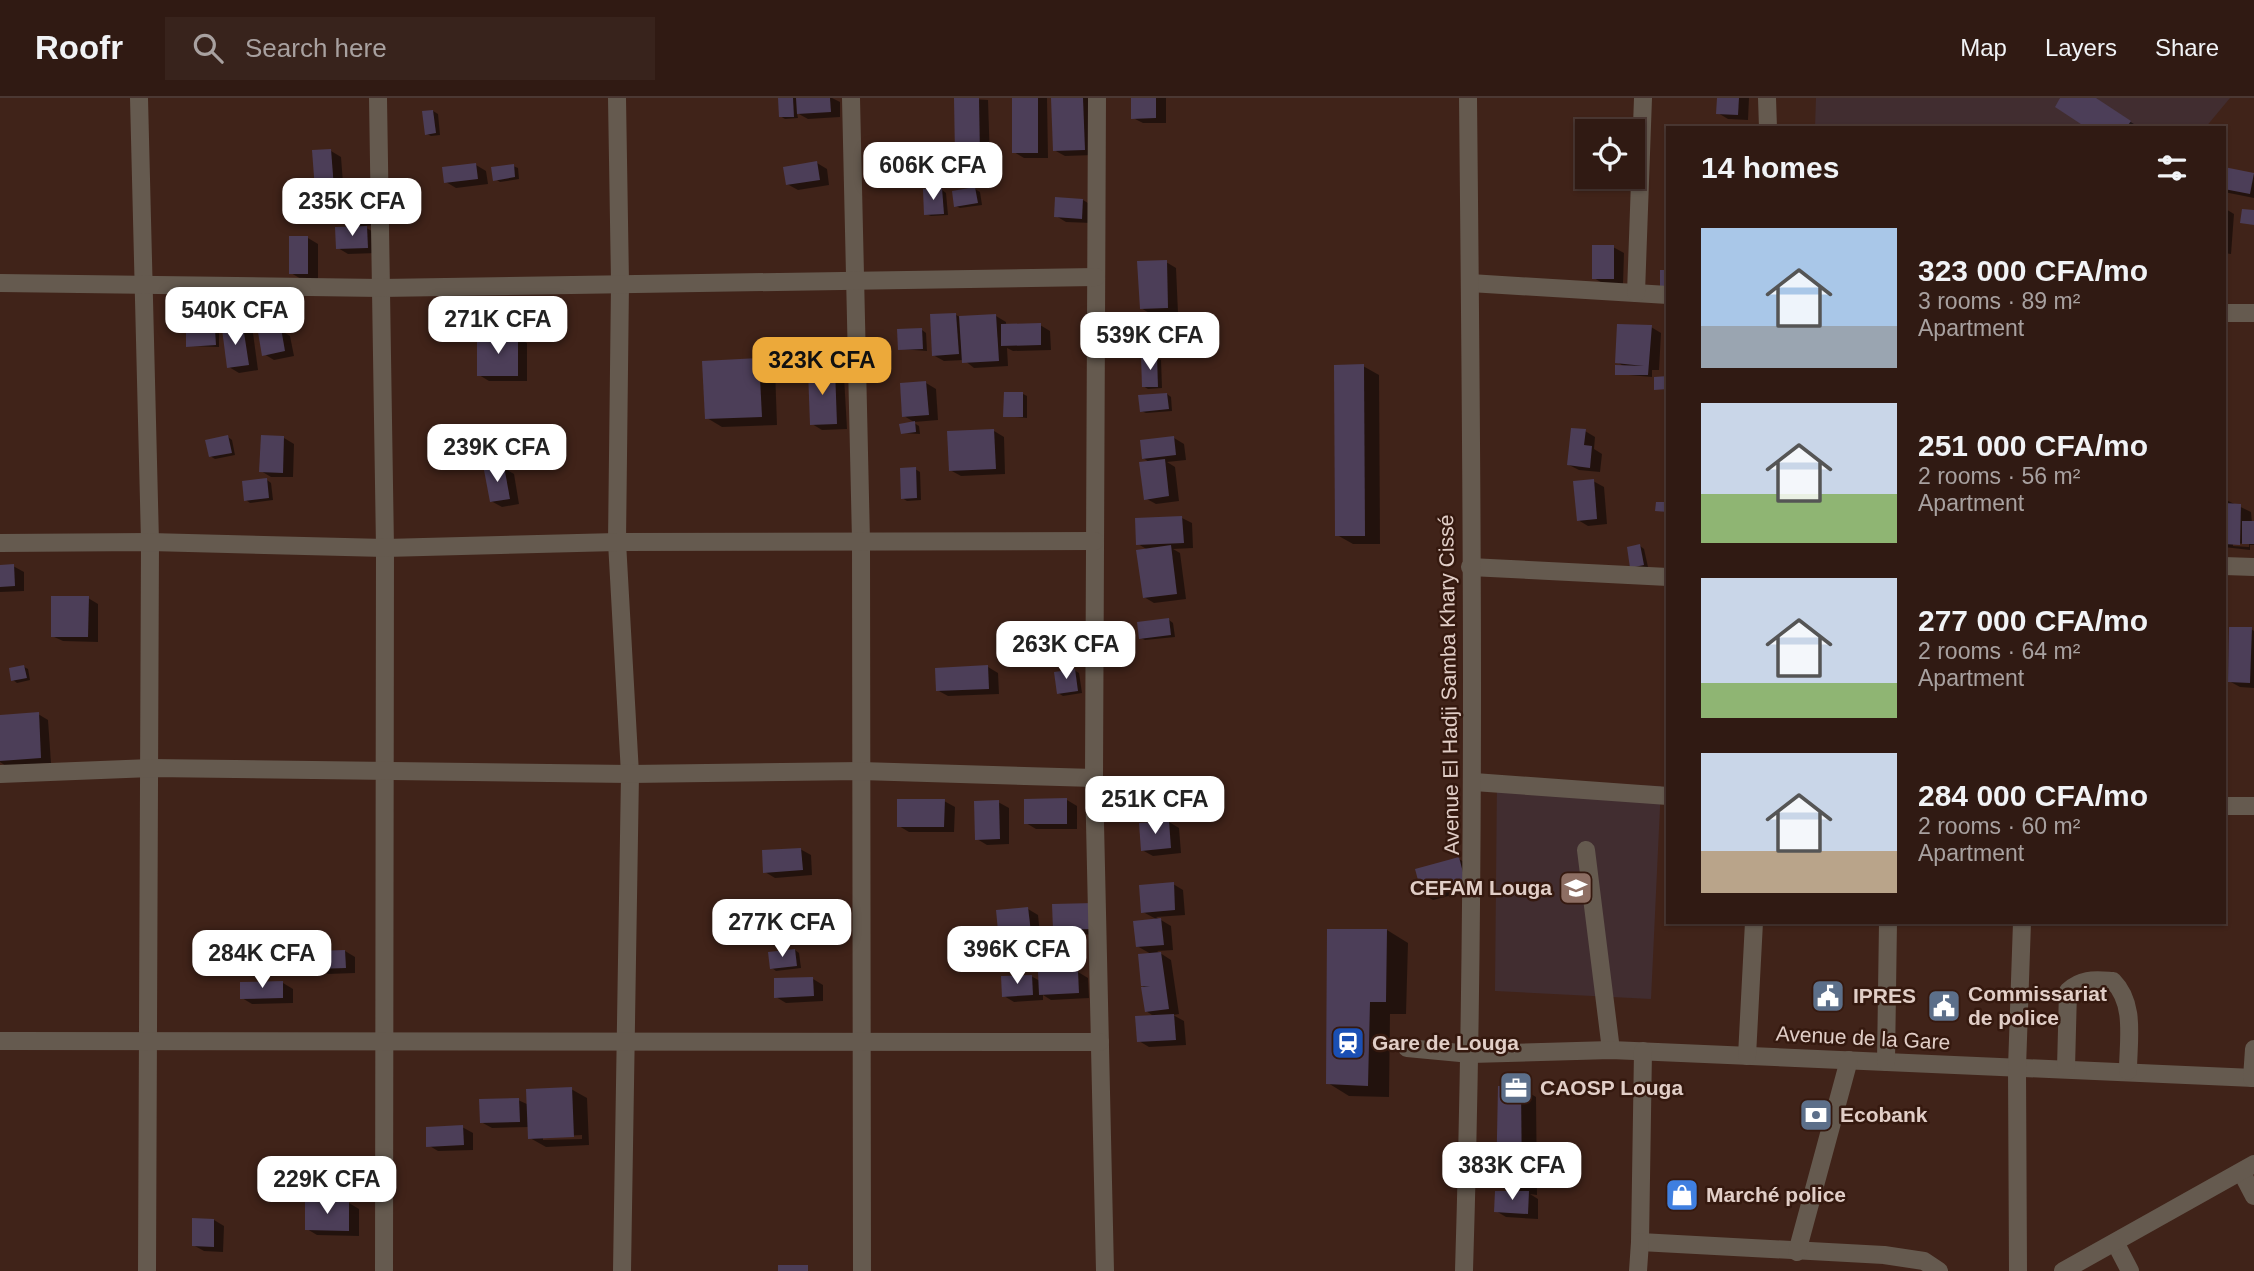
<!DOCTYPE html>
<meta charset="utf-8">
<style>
:root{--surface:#301a13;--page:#38231c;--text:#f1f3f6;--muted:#a8a1a0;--line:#4b3833;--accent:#eca93a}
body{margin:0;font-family:Arial,sans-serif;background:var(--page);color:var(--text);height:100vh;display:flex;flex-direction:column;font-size:26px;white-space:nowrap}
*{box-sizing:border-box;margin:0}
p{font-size:23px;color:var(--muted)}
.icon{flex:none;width:38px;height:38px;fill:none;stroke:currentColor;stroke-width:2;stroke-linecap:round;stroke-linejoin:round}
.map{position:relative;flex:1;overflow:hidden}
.panel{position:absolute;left:1666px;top:28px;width:560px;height:798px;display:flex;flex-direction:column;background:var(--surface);border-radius:0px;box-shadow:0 2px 5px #0004,0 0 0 2px var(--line)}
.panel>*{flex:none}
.controls{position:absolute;left:1575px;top:21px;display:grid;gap:14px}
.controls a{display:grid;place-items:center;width:70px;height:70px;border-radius:0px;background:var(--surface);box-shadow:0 2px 5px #0004,0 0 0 2px var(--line);font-size:35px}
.price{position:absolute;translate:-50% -60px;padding:0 16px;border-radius:14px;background:#fff;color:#222;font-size:23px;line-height:46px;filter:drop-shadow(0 2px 4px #0008)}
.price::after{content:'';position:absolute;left:50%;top:42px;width:21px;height:16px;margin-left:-10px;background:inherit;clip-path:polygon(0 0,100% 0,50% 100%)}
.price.active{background:var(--accent);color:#111}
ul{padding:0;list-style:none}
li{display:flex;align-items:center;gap:21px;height:175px;padding:0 35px}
li span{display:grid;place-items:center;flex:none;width:196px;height:140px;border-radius:0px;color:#555}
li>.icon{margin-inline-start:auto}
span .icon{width:84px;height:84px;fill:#fffc;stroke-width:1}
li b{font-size:30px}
h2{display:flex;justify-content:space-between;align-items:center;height:84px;padding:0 35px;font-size:30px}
header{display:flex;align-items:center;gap:42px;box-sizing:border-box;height:98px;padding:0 35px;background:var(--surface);border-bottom:2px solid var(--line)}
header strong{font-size:33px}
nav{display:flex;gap:38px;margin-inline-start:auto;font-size:24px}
.search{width:490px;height:63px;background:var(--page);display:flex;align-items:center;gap:18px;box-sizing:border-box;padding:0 24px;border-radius:0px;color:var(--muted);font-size:26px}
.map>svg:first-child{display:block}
.education{fill:#412d30}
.shadow{fill:#0007;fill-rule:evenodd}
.building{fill:#4c3e58}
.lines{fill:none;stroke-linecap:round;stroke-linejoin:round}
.minor{stroke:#655a4f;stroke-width:18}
.labels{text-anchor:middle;stroke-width:5;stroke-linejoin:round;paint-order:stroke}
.street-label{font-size:21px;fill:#e1cec7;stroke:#35190f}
.poi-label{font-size:21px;font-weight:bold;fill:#e1cec7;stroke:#35190f;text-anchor:start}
</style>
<header>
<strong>Roofr</strong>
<div class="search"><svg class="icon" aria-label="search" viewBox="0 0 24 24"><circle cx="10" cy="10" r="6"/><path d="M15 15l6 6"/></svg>Search here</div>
<nav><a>Map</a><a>Layers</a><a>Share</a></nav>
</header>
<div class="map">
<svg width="2254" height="1173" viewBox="0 0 2254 1173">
<rect width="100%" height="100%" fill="#402319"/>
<g class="education">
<polygon points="1816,0 2230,0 2205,30 1815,30"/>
<polygon points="1497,683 1661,688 1651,901 1495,893"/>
</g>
<g class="shadow">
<polygon points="780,0 832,0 840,4 840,19 808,21 797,15 798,20 785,21 780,18"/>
<polygon points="956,0 988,2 990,63 967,63 957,57"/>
<polygon points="1014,0 1047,0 1048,60 1024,60 1014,54"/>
<polygon points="1052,0 1092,0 1094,57 1065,58 1054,52"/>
<polygon points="1132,0 1166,0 1166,25 1143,25 1133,20"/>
<polygon points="1719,0 1749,0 1748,22 1728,21 1718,15"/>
<polygon points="2063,0 2094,0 2140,30 2090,30"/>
<polygon points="433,13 438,16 440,37 431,38 427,36"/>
<polygon points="331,53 341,59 344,98 387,101 389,126 363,128 377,136 377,155 348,156 338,150 354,130 340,123 338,96 327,97 317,91"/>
<polygon points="817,65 827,71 829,87 798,92 787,86"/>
<polygon points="476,67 486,73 488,86 456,90 446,84"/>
<polygon points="513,68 518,70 519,81 500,84 495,81"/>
<polygon points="2224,71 2254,76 2254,100 2224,94"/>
<polygon points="975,91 980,94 982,107 960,110 956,108"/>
<polygon points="942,92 946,95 948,117 931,118 926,116"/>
<polygon points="1083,102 1093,108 1092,125 1066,124 1056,118"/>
<polygon points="2224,110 2234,116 2231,156 2224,155"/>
<polygon points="308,140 318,146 318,181 301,181 291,175"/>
<polygon points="1613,149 1624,155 1623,186 1604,186 1594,180"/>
<polygon points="1166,164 1176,170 1178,215 1151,216 1141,210"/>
<polygon points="956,217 962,220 996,218 1006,224 1006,228 1040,227 1050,233 1051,252 1013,253 1007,250 1008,268 974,270 964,262 944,263 933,257"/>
<polygon points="1651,229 1661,235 1659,272 1652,272 1652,279 1617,276 1625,269 1617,264"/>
<polygon points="243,230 253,235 258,272 239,275 229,269"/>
<polygon points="214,232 219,235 219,249 188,248"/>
<polygon points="280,232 290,238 294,258 274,262 264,256"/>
<polygon points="922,232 926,235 927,253 900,251"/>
<polygon points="517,239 527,245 527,283 489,283 479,277"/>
<polygon points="1156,260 1161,262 1162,290 1148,291 1143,288"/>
<polygon points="759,262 775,271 777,327 722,329 707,320"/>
<polygon points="1363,268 1379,277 1380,446 1353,446 1337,437"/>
<polygon points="834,272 844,278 847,331 822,332 812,326"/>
<polygon points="926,285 936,291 938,322 914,324 904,318"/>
<polygon points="1023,296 1027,298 1027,320 1005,318"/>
<polygon points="1167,296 1171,299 1172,313 1146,315 1141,313"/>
<polygon points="914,325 919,328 920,336 902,335"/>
<polygon points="994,333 1004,339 1005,376 961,378 950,372"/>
<polygon points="1585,333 1595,339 1594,351 1602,356 1600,374 1579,372 1569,367"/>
<polygon points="474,336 484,342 485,365 442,365 432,359"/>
<polygon points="228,339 232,342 235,357 215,361 210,358"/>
<polygon points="284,340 294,346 293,379 271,379 261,373"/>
<polygon points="1174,340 1184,346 1186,362 1167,364 1175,369 1179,403 1156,406 1145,400 1151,365 1143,360"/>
<polygon points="504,370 514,376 519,406 502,409 491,403"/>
<polygon points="915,371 920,374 921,402 907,403 902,400"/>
<polygon points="267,382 271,385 273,402 250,405 246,402"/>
<polygon points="1593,383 1604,389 1607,426 1588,428 1578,422"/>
<path d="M 2224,401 L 2251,414 L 2254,447 L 2250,447 L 2250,452 L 2224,449 ZM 2233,445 L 2249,446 L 2249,449 L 2233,448 Z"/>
<polygon points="1182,420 1192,425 1193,450 1173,451 1180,455 1186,501 1154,505 1144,499 1148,452 1138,446"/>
<polygon points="1640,448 1644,451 1648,469 1636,471 1632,469"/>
<polygon points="0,468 13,468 24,474 24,493 0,494"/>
<polygon points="88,500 98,506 98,544 63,543 52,538"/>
<polygon points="1169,522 1173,525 1175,539 1145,542 1141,540"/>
<polygon points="2251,531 2254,533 2254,590 2240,589 2229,583"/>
<polygon points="24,569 28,571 30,582 17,585 13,582"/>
<polygon points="988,569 998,575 999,596 948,598 937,592"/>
<polygon points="1074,572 1079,575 1082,595 1063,598 1058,595"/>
<polygon points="38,616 48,622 51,665 6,668 0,664 0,618"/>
<polygon points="1067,702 1077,708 1077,731 1036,731 1026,725"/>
<polygon points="944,703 955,709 954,734 909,734 899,728"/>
<polygon points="998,704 1009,710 1009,746 987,747 977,741"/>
<polygon points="1169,724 1179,730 1181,755 1153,758 1142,752"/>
<polygon points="800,751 811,757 812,777 775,780 765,774"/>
<polygon points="1459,761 1469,767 1475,791 1433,802 1423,796"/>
<polygon points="1173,786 1183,792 1185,817 1156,819 1171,828 1173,852 1157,853 1171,862 1179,916 1173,917 1184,923 1186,947 1149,949 1139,943 1155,919 1146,913 1140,857 1151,856 1137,848 1158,822 1143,814"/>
<polygon points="1094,807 1105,836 1065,837 1055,831"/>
<polygon points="1028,811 1038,817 1042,856 1012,859 1002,853"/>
<polygon points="1387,832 1408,845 1406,916 1390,916 1389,999 1349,998 1328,985"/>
<polygon points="795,852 799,855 801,870 776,873 772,870"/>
<polygon points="345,853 355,859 355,875 328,876 317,870"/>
<polygon points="1078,874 1088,880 1089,900 1051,902 1043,897 1043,902 1014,904 1004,898 1031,878 1040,883"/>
<polygon points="813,881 823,887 823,903 786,905 776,899"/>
<polygon points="283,885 293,891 293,905 252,906 242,900"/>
<polygon points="1521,990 1536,999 1537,1097 1530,1096 1538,1101 1538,1121 1506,1119 1496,1113 1512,1095 1498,1087"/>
<path d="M 571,991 L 587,1000 L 589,1047 L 546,1049 L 530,1040 L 529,1029 L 492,1030 L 481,1024 L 518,1002 L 529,1007 ZM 582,1037 L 582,1041 L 543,1042 L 543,1039 Z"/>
<polygon points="462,1029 473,1035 473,1052 438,1053 428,1047"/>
<polygon points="349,1105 359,1111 359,1138 317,1137 307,1131"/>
<polygon points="214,1122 224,1128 223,1154 204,1153 193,1147"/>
</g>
<g class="building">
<polygon points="778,0 793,0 794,19 779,19"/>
<polygon points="796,0 830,0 831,14 797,16"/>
<polygon points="954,0 979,0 980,58 955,58"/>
<rect x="1012" y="0" width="26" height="55"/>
<polygon points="1051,0 1083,0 1085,52 1053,53"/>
<polygon points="1131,0 1156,0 1156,20 1131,21"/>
<polygon points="1717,0 1739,0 1738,17 1716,16"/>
<polygon points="2060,0 2096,0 2131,23 2126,30 2087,30 2055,9"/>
<polygon points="433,12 436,35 425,37 422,13"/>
<polygon points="331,51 334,90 315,92 312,52"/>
<polygon points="817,63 820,82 786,87 783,69"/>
<polygon points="476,65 478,81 444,85 442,69"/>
<polygon points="514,66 515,79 493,83 491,69"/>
<polygon points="2224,69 2254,75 2250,96 2224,91"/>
<polygon points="975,89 978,105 954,109 952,93"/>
<polygon points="942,90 944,116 924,117 923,91"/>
<polygon points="377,93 379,121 339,124 337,97"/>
<polygon points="1055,99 1083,101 1082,121 1054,119"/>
<polygon points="2242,111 2254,112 2254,127 2240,125"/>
<polygon points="367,128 368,150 336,151 335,129"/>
<rect x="289" y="138" width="19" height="38"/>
<rect x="1592" y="147" width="22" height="34"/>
<polygon points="1167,162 1168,210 1140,211 1137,163"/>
<rect x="1660" y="172" width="8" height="18"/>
<polygon points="956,215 959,256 932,258 930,216"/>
<polygon points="996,216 999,263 962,265 959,218"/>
<polygon points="1041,225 1041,247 1001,248 1001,226"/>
<polygon points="1617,226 1652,227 1648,277 1615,277 1615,267 1644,268 1615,265"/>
<polygon points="243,228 249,267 227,270 222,231"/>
<polygon points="281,230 285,253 262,258 258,234"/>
<polygon points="922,230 923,251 898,252 897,231"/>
<polygon points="215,231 216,247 186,249 186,232"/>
<polygon points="518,237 518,278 477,278 477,238"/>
<polygon points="1141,258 1157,258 1158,289 1142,289"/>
<polygon points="759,260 762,319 705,321 702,263"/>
<polygon points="1364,266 1365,438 1335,438 1334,267"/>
<polygon points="835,271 837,326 810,327 808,272"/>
<polygon points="1668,278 1668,291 1654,292 1654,279"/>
<polygon points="926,283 929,317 902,319 900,285"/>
<polygon points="1004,294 1023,294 1023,319 1003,319"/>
<polygon points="1167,295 1169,311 1140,314 1138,297"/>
<polygon points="915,323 916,334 901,336 899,326"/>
<polygon points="1571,330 1586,331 1584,347 1592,348 1590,370 1567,367"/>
<polygon points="994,331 996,371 949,373 947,333"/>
<rect x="430" y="334" width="45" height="26"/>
<polygon points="228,337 232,355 209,359 205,342"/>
<polygon points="261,337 284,338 283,375 259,374"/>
<polygon points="1174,338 1176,357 1142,361 1140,342"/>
<polygon points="1165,361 1169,398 1144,402 1139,364"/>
<polygon points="504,368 510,401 490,404 484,372"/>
<polygon points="916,369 917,400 901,401 900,370"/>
<polygon points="267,380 269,400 244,403 242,383"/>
<polygon points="1594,381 1597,421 1577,423 1573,383"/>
<polygon points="1656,404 1668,404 1668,414 1655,413"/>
<polygon points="2225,405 2241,406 2240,447 2224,446"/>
<polygon points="1182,418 1184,445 1136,447 1135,420"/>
<rect x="2242" y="423" width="12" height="23"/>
<polygon points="1640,446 1644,467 1630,470 1627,449"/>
<polygon points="1171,447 1177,496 1143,500 1136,452"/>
<polygon points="14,466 15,488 0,489 0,467"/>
<polygon points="51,498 89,498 88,539 51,539"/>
<polygon points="1169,520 1171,537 1139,541 1137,524"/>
<polygon points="2229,529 2252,529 2250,585 2228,584"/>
<polygon points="24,567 27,580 11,583 9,570"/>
<polygon points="988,567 989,591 936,593 935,570"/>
<polygon points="1075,571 1078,593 1057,596 1054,574"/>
<polygon points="39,614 41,660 0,663 0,617"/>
<polygon points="1067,700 1067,726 1024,726 1024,701"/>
<polygon points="897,701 945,701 944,729 897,729"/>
<polygon points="999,702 1000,741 975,742 974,703"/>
<polygon points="1169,723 1171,750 1141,753 1139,725"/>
<polygon points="801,750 803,772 763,775 762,752"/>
<polygon points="1459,759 1466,786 1422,797 1415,771"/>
<polygon points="1174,784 1175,812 1141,815 1139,787"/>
<polygon points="1094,805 1095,831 1053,832 1052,806"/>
<polygon points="1028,809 1033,851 1000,854 996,812"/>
<polygon points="1161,820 1164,847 1136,849 1133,823"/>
<polygon points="1327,831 1387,831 1386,904 1370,904 1368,988 1326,986"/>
<polygon points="795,851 797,868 770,871 768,854"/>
<polygon points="345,852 346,870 316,871 315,853"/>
<polygon points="1161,854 1169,911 1145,914 1141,889 1150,888 1141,888 1138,856"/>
<polygon points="1078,873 1079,895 1039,897 1038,874"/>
<polygon points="1032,877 1033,897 1002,899 1001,878"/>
<polygon points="813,879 814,898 774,900 774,880"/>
<polygon points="283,883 283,900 240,901 240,884"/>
<polygon points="1174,916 1176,942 1137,944 1135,918"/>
<polygon points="1498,988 1521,988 1522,1089 1496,1088"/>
<polygon points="572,989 574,1039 528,1041 526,991"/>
<polygon points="519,1000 520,1024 480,1025 479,1001"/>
<polygon points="463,1027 464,1047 426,1049 426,1029"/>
<polygon points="1495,1093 1529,1093 1528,1116 1494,1114"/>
<polygon points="305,1103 349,1103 349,1133 305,1132"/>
<polygon points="192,1120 214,1121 214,1149 192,1148"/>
<rect x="778" y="1167" width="30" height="6"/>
</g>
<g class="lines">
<g class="minor">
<polyline points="139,0 150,444 147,1173"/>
<polyline points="378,0 385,450 384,1173"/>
<polyline points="617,0 620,185 617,444 630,676 622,1173"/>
<polyline points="851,0 861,443 862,1173"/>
<polyline points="1097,0 1094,680 1105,1173"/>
<polyline points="1767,0 1768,30"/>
<polyline points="0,185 381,190 1096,179"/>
<polyline points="1470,185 1668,197"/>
<polyline points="1636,195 1643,0"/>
<polyline points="2224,215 2254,215"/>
<polyline points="0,445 150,444 385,450 617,444 1095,443"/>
<polyline points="2224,468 2254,469"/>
<polyline points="1470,469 1668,479"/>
<polyline points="0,676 151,670 630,676 861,673 1094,680"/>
<polyline points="1474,684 1668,698"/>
<polyline points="2224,708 2254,708"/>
<polyline points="1586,752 1611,952"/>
<polyline points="0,943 1100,944"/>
<polyline points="1407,950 1471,956 1611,952 2254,980"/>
<polyline points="1643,953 1640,1144 1884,1157 1924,1163 1939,1173"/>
<polyline points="1747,958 1754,824"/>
<polyline points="1886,964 1888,824"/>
<path d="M 2066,970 L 2068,893 C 2082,880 2095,882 2113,883 C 2136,906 2128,943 2128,973"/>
<polyline points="2252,980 2254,951"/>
<polyline points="2242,1075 2254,1098"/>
<polyline points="2116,1146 2130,1173"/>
<polyline points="1797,1154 1849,962"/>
<path d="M 1464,1173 C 1476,782 1472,391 1468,0"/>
<polyline points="1638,1173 1640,1144"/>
<polyline points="2018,1173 2017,970 2022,824"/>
<polyline points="2063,1173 2254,1066"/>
</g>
</g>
<defs>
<symbol id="university-square" viewBox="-11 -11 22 22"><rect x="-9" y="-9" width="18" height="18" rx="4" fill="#8d6e63" stroke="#35190f"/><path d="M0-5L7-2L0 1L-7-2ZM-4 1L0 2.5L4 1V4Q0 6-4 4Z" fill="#fff"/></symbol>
<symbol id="civic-square" viewBox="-11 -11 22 22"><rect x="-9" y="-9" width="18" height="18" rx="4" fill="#5c6f8a" stroke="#35190f"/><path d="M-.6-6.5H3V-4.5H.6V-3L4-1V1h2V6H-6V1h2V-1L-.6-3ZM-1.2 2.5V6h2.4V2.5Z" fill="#fff"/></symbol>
<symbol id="station-square" viewBox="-11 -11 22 22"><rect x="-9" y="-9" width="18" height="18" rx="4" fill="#1a4fb4" stroke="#35190f"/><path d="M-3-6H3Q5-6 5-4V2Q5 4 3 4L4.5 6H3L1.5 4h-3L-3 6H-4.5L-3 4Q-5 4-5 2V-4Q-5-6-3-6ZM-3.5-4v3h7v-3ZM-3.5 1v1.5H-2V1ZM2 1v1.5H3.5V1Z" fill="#fff"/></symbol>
<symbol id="office-square" viewBox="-11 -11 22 22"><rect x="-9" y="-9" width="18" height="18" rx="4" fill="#5c6f8a" stroke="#35190f"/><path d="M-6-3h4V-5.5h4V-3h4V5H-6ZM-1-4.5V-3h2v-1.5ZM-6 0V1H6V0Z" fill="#fff"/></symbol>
<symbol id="bank-square" viewBox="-11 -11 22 22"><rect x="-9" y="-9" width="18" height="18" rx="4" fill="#5c6f8a" stroke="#35190f"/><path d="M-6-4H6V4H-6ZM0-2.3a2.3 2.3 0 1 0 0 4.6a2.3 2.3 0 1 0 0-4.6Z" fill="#fff"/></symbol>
<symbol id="shop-square" viewBox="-11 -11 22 22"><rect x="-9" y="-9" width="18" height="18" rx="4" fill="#3f7fe0" stroke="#35190f"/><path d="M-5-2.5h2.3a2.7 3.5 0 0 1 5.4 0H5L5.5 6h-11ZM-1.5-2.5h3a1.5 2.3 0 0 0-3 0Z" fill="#fff"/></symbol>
</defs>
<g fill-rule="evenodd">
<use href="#university-square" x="1557" y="771" width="38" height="38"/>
<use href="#civic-square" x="1809" y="879" width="38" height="38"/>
<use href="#civic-square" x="1925" y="889" width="38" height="38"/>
<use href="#station-square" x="1329" y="926" width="38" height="38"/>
<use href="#office-square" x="1497" y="971" width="38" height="38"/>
<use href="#bank-square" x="1797" y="998" width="38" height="38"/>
<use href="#shop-square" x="1663" y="1078" width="38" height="38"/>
</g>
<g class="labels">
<g class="street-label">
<text transform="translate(1449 587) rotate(-91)" y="7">Avenue El Hadji Samba Khary Cissé</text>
<text transform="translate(1863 940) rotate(3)" y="7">Avenue de la Gare</text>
</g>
<g class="poi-label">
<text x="1552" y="797" text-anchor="end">CEFAM Louga</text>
<text x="1968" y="903">Commissariat<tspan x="1968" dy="24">de police</tspan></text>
<text x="1853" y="905">IPRES</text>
<text x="1372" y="952">Gare de Louga</text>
<text x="1540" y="997">CAOSP Louga</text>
<text x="1840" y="1024">Ecobank</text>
<text x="1706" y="1104">Marché police</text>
</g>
</g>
</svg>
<div class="controls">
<a><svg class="icon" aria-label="locate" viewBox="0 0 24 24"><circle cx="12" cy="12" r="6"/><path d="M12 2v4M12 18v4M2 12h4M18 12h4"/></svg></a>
</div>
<b class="price" style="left:933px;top:104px">606K CFA</b>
<b class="price" style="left:352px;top:140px">235K CFA</b>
<b class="price" style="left:235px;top:249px">540K CFA</b>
<b class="price" style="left:498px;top:258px">271K CFA</b>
<b class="price" style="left:1150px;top:274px">539K CFA</b>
<b class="price active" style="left:822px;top:299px">323K CFA</b>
<b class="price" style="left:497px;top:386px">239K CFA</b>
<b class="price" style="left:1066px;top:583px">263K CFA</b>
<b class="price" style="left:1155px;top:738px">251K CFA</b>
<b class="price" style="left:782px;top:861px">277K CFA</b>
<b class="price" style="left:1017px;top:888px">396K CFA</b>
<b class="price" style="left:262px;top:892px">284K CFA</b>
<b class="price" style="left:1512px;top:1104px">383K CFA</b>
<b class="price" style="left:327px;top:1118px">229K CFA</b>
<section class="panel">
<h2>14 homes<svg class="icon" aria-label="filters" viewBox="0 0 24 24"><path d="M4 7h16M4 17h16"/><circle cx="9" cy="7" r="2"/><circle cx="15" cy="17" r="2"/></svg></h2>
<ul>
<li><span style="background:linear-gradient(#a9c7e8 70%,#9aa5b1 0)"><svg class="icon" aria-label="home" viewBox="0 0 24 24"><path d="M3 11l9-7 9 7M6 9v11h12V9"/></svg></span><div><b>323 000 CFA/mo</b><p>3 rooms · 89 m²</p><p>Apartment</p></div></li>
<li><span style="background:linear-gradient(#c9d6e8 65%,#8fb573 0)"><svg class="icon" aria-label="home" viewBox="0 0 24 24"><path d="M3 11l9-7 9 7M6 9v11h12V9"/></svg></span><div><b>251 000 CFA/mo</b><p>2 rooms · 56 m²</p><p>Apartment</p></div></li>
<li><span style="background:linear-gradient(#c9d6e8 75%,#8fb573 0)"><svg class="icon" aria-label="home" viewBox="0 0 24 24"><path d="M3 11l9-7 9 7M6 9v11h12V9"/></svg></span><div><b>277 000 CFA/mo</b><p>2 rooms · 64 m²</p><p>Apartment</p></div></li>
<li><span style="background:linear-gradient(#c9d6e8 70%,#b9a48a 0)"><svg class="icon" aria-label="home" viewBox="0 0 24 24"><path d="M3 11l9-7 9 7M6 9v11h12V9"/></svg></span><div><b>284 000 CFA/mo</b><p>2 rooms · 60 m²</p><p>Apartment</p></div></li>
</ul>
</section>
</div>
